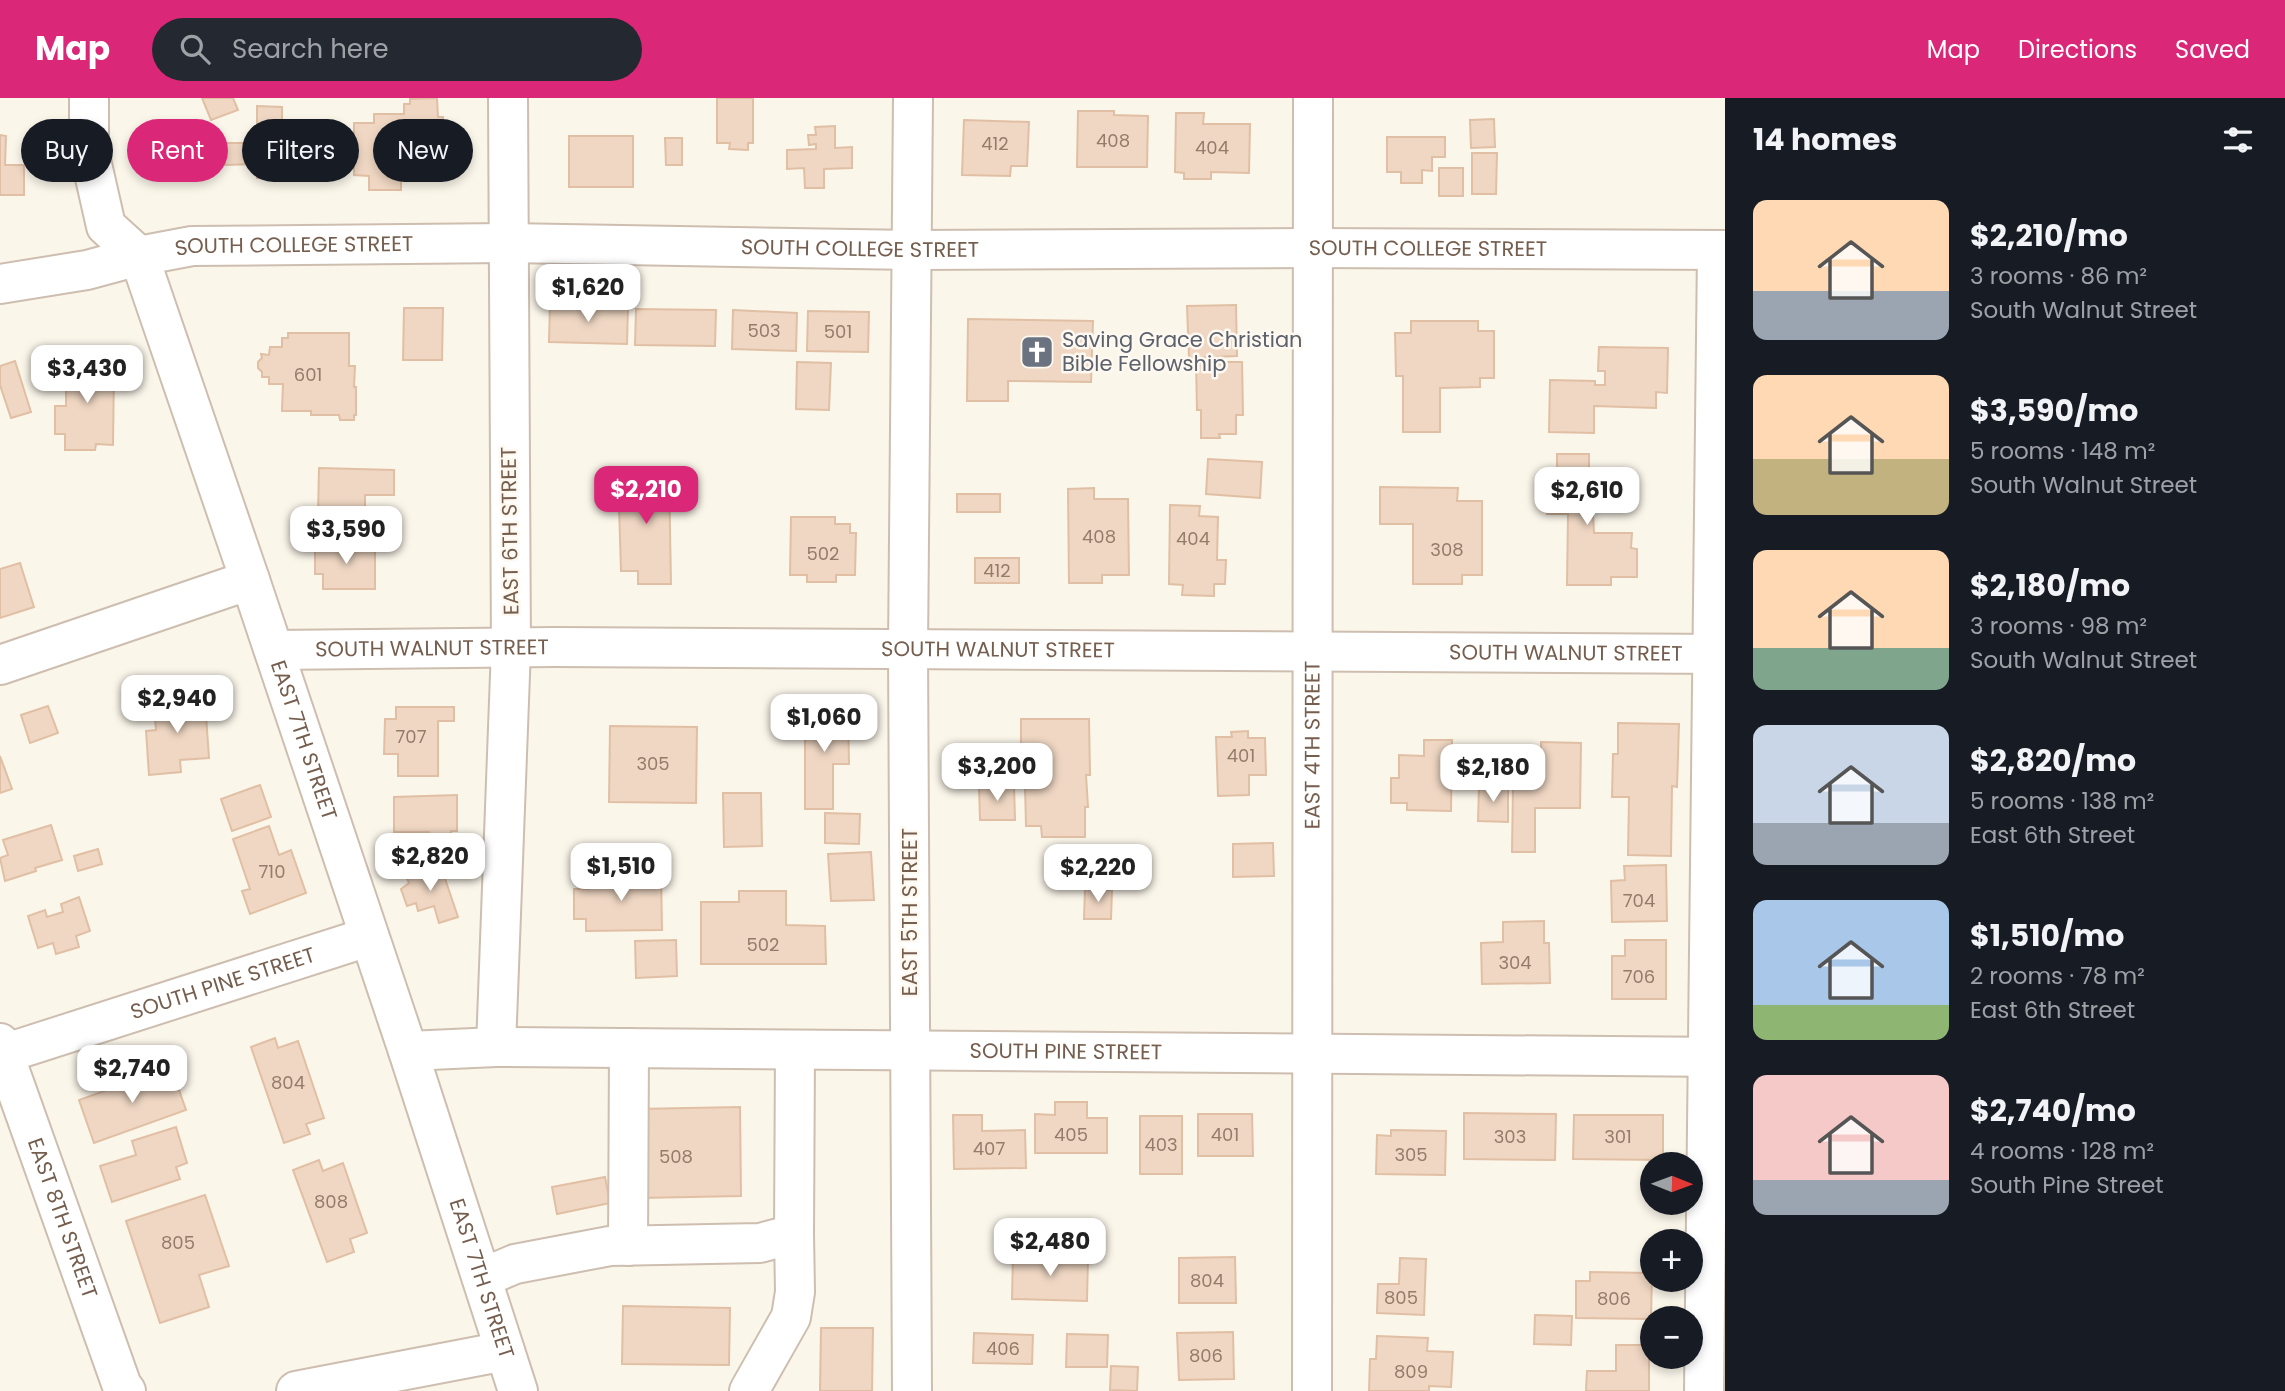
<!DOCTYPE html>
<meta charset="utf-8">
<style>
:root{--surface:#171b24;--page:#242831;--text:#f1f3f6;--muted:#9ea1a6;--accent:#db2777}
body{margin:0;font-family:Poppins,sans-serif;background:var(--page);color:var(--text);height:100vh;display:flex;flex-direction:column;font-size:26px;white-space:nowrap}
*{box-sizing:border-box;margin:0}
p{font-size:23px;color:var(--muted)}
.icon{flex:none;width:38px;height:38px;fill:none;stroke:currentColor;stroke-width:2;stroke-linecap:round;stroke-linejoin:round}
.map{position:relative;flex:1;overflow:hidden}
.panel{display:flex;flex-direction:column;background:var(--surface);width:560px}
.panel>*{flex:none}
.banner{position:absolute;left:21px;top:21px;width:665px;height:63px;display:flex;gap:14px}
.needle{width:46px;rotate:91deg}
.tools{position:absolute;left:1640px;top:1054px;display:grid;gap:14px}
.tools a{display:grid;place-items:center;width:63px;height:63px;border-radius:50%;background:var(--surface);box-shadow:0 4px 10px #0003;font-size:35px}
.price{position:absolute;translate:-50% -60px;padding:0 16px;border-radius:14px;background:#fff;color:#222;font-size:23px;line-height:46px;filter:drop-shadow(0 2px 4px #0008)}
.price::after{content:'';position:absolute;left:50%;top:42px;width:21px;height:16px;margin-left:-10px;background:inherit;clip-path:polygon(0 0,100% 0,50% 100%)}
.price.active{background:var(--accent);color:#fff}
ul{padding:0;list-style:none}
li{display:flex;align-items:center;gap:21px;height:175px;padding:0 28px}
li span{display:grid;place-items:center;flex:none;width:196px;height:140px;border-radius:14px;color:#555}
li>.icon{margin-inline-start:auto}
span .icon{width:84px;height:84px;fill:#fffc;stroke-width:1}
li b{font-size:30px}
h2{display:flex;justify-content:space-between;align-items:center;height:84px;padding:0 28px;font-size:30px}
.chip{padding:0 24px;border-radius:32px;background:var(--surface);box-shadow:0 4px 10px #0003;font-size:24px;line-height:63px}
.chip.active{background:var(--accent);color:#fff}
header{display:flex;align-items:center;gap:42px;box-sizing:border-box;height:98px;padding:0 35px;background:var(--accent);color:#fff}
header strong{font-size:33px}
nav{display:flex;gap:38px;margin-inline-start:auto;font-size:24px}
.search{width:490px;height:63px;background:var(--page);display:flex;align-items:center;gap:18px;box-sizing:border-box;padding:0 24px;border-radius:38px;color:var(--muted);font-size:26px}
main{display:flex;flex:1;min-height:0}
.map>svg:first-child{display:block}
.building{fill:#efd7c3;stroke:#e1bfa4;stroke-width:2}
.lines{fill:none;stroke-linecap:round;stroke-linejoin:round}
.minor-casing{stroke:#cdbeb0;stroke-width:42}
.minor{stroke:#fff;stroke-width:38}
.labels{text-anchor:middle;stroke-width:5;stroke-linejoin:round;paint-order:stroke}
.number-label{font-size:18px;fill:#947c6b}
.street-label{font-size:21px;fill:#755e4e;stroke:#fef9f0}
.worship-label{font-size:21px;fill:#5b616d;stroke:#fef9f0;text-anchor:start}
</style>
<header>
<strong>Map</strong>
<div class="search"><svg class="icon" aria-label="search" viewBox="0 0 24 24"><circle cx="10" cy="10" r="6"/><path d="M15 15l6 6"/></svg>Search here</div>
<nav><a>Map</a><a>Directions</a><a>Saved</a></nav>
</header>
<main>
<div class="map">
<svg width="1725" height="1293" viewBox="0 0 1725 1293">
<rect width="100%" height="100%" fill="#fbf6ea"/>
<g class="building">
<polygon points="202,0 233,0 238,12 211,22"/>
<polygon points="437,0 438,19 443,19 444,45 401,45 401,92 369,92 369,78 354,77 354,25 374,25 374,16 404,16 404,6 410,6 410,1"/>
<polygon points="717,0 753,0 753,45 748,45 748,52 729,51 730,45 717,45"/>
<polygon points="257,8 282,9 282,34 303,34 303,66 283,66 283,80 257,80 257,66 225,67 225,45 257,45"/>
<polygon points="1078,13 1114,13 1114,17 1148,18 1147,69 1077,69"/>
<polygon points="1176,15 1204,15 1203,26 1250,26 1249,75 1211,74 1211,81 1184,81 1184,75 1175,74"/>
<polygon points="1494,21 1495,49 1471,50 1470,22"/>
<polygon points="964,22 1029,24 1027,68 1011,68 1010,78 962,77"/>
<polygon points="835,28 835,50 852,49 852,70 824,71 824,90 805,90 804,70 787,71 787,52 816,51 816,46 809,47 808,37 816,37 815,29"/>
<polygon points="0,37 6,38 5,67 24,67 24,97 0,97"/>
<rect x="569" y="38" width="64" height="51"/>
<polygon points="1387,39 1445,39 1445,59 1432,59 1432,73 1422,72 1422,85 1401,85 1401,74 1387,74"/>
<polygon points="665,40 682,40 682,67 666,67"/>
<polygon points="1472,55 1497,55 1496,96 1472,96"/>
<rect x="1439" y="70" width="24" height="28"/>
<polygon points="550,206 628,208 627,246 549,244"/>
<polygon points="1236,207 1237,258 1189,260 1187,208"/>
<polygon points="404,210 443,210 442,262 403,262"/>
<polygon points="636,211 716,212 715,248 635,247"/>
<polygon points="733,212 797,215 796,253 732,251"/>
<polygon points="808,213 869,214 868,254 807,253"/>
<polygon points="968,221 1093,223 1091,284 1008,283 1008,303 967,303"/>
<polygon points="1411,223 1478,223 1478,233 1494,233 1494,280 1480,280 1480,289 1440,290 1440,334 1403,334 1403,278 1396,278 1395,235 1411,235"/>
<polygon points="288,235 349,235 349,268 355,268 354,289 356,289 356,317 354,317 354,322 340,322 339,317 311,317 311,313 282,313 283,286 269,286 269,279 262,279 262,274 258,270 258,264 262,260 261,256 269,257 270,249 282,249 282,240 288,240"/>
<polygon points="1599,249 1668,250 1667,295 1656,294 1656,310 1594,308 1594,335 1549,334 1550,282 1595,283 1595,287 1605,287 1605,273 1598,273"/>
<polygon points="66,260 111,261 111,270 114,270 113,347 96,346 95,352 65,352 65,336 55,336 55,308 66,308"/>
<polygon points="15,263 31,314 11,320 0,287 0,268"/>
<polygon points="797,264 831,265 829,312 796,311"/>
<polygon points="1196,264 1242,264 1243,317 1236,317 1236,336 1219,336 1220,340 1201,340 1201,312 1197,312"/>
<polygon points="1557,356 1589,356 1589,416 1593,416 1594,435 1632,435 1631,450 1637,451 1637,479 1611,479 1611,487 1567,487 1568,416 1547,416 1547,370 1557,370"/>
<polygon points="1208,361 1262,364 1260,400 1206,396"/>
<polygon points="319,370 394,372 394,397 365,397 365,418 318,417"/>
<polygon points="669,375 671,486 638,486 638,473 621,473 618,376"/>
<polygon points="1380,389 1458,390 1457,403 1482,403 1482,477 1462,477 1462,486 1413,486 1413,426 1380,426"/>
<polygon points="1094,390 1094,401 1128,401 1129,477 1102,477 1102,485 1069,485 1068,391"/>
<rect x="957" y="396" width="43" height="18"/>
<polygon points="1170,407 1200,408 1199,418 1218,419 1217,462 1226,462 1225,486 1214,486 1214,498 1182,497 1183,487 1169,486"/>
<polygon points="791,419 835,419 835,426 850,426 850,435 856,435 855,477 836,477 836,484 807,484 807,477 790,477"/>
<polygon points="315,446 375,446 375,491 323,491 323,476 315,476"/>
<rect x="975" y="460" width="44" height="25"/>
<polygon points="20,465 34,509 0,520 0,471"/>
<polygon points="185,599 186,605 205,603 209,660 180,662 181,674 149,677 146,633 156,632 154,609 159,609 158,601"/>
<polygon points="48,608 58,635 30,645 21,617"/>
<polygon points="396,609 454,609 454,623 438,623 438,678 398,678 398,656 384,656 385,621 396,621"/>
<polygon points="805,612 848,612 849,666 833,666 833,711 805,711"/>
<polygon points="1021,621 1089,621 1090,677 1086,677 1088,709 1085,709 1085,739 1042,739 1041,728 1026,728 1025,688 1032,688 1032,676 1021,676"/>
<polygon points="1618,625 1679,626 1677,689 1672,688 1671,758 1628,757 1629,699 1612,699 1613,656 1618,656"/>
<polygon points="610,628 697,629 696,705 609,704"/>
<polygon points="1248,633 1248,640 1265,640 1266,677 1249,677 1249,697 1218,698 1216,639 1232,639 1231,634"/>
<polygon points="1424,642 1452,642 1451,713 1407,712 1407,705 1391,705 1391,680 1399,680 1399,657 1424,658"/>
<polygon points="1541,644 1581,645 1580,710 1535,710 1535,754 1512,754 1513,687 1541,687"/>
<polygon points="0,658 12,691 0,695"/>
<polygon points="260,687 271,719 232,733 221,701"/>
<polygon points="1014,687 1015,722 980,722 979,688"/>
<polygon points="1479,688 1508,689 1508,724 1478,723"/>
<polygon points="723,695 761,695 762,748 724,749"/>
<polygon points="457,697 457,733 451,733 451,744 429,745 429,734 394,734 394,699"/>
<polygon points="825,715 860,716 859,746 825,745"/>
<polygon points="51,727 62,762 35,770 36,773 5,783 0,760 8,757 3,742"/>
<polygon points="269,728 279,757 291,752 306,795 250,816 242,793 250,791 233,741"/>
<polygon points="1273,745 1274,778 1233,779 1233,746"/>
<polygon points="98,751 102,766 78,773 74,758"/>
<polygon points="871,754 874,802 831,803 828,756"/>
<polygon points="440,766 458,819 439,825 434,808 418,813 416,805 407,808 401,791 409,785 406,778"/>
<polygon points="1666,767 1667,823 1612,824 1611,783 1625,782 1624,768"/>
<polygon points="661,775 662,832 586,833 586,821 574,821 574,791 589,791 588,777"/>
<polygon points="1085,791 1112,792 1111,821 1084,821"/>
<polygon points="739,793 786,793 786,827 825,828 826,866 701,866 701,804 739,804"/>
<polygon points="79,799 90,833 76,838 79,849 56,856 53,845 38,850 28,818 45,812 47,819 63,814 61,806"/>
<polygon points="1544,823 1544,845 1549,845 1550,885 1482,886 1481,845 1503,844 1503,824"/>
<polygon points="676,842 677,878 636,880 635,843"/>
<polygon points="1625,842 1666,842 1666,901 1612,901 1612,858 1625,858"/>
<polygon points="275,940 278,950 298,943 324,1020 306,1026 310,1036 284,1045 251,949"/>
<polygon points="171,969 186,1012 94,1045 79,1002"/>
<polygon points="1055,1004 1087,1004 1087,1020 1107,1020 1107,1055 1035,1055 1035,1016 1055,1017"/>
<polygon points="740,1009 741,1098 640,1100 636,1011"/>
<polygon points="1464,1015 1556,1016 1555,1062 1464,1061"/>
<polygon points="1198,1016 1252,1016 1253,1058 1198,1058"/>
<polygon points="953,1017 982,1017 982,1033 1025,1032 1026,1070 954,1071"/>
<polygon points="1574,1017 1663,1017 1663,1062 1573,1061"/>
<rect x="1140" y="1018" width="42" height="58"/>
<polygon points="176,1029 187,1065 176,1069 180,1081 112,1104 100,1068 136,1057 132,1043"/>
<polygon points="1391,1032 1446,1033 1445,1077 1376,1076 1377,1037 1391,1038"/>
<polygon points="319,1062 323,1073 343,1065 367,1135 350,1141 354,1154 327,1164 293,1072"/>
<polygon points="605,1079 610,1105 557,1116 552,1089"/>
<polygon points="205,1097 229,1168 199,1177 209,1209 160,1225 126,1123"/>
<polygon points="1013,1156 1088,1158 1087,1203 1012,1201"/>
<polygon points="1235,1159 1236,1205 1179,1205 1179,1160"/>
<polygon points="1400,1160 1426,1161 1424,1217 1377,1215 1378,1186 1399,1186"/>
<polygon points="1590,1174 1652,1175 1651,1221 1576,1220 1576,1183 1590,1183"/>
<polygon points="623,1208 730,1210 729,1267 622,1266"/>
<polygon points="1535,1217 1572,1218 1571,1247 1534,1246"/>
<polygon points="821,1230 873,1230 872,1293 820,1293"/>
<polygon points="1233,1234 1234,1281 1179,1282 1177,1235"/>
<polygon points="974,1235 1033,1237 1032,1266 973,1265"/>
<polygon points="1067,1236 1108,1237 1107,1269 1066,1269"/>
<polygon points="1377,1238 1428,1240 1427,1253 1453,1254 1451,1289 1429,1288 1429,1293 1369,1293 1370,1261 1376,1261"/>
<polygon points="1616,1247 1649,1247 1649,1293 1586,1293 1587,1273 1616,1273"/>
<polygon points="1111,1268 1138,1269 1137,1293 1110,1292"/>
</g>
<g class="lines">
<defs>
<g id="minor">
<path id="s1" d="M 89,0 L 89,53 L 106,128 L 139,158 L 250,482 L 408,953 L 518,1293"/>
<path id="s2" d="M 0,186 L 87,172 L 139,158 L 192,148 L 507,145 L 913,152 L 1312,150 L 1725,152"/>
<path id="s3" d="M 274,552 L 555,549 L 1725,556"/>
<polyline points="0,567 250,482"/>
<path id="s4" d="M 0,945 L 122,1288 L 126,1293"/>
<polyline points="496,949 511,550 508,0"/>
<path id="s5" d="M 408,953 L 496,949 L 1725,959"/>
<path id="s6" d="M 0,957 L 368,839"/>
<polyline points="628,1148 629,950"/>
<polyline points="482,1180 515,1166 610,1148 760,1145 794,1136 795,952"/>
<polyline points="296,1293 505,1253"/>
<polyline points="749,1293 791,1219 795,1194 794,1136"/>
<polyline points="912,1293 908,551 913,0"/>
<path id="s7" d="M 1312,1293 L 1313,0"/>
<path d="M 1704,1293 C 1708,913 1715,533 1717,152"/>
</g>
</defs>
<use href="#minor" class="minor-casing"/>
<use href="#minor" class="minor"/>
</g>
<defs>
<symbol id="church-square" viewBox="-11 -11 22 22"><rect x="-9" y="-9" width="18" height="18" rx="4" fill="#6b7280" stroke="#fef9f0"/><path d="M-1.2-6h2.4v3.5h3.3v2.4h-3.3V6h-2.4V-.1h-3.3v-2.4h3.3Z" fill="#fff"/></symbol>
</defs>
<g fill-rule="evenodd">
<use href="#church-square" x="1018" y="235" width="38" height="38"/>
</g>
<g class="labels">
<g class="number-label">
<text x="1113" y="49">408</text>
<text x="995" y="52">412</text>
<text x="1212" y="56">404</text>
<text x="764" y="239">503</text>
<text x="838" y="240">501</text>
<text x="308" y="283">601</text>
<text x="1099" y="445">408</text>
<text x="1193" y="447">404</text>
<text x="1447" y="458">308</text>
<text x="823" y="462">502</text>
<text x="997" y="479">412</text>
<text x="411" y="645">707</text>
<text x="1241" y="664">401</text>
<text x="653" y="672">305</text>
<text x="272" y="780">710</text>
<text x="1639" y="809">704</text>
<text x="763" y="853">502</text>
<text x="1515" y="871">304</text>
<text x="1639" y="885">706</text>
<text x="288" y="991">804</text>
<text x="1071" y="1043">405</text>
<text x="1225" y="1043">401</text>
<text x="1510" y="1045">303</text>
<text x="1618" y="1045">301</text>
<text x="1161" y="1053">403</text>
<text x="989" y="1057">407</text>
<text x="1411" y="1063">305</text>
<text x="676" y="1065">508</text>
<text x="331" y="1110">808</text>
<text x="178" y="1151">805</text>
<text x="1207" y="1189">804</text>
<text x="1401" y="1206">805</text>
<text x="1614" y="1207">806</text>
<text x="1003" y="1257">406</text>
<text x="1206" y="1264">806</text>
<text x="1411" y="1280">809</text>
</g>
<g class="street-label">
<text dy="7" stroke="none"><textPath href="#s2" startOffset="298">SOUTH COLLEGE STREET</textPath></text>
<text dy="7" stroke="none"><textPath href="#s2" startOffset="864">SOUTH COLLEGE STREET</textPath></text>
<text dy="7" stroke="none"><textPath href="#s2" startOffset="1432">SOUTH COLLEGE STREET</textPath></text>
<text transform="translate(510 433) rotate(-91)" y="7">EAST 6TH STREET</text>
<text dy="7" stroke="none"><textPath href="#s3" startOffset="158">SOUTH WALNUT STREET</textPath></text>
<text dy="7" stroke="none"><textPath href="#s3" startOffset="724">SOUTH WALNUT STREET</textPath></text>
<text dy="7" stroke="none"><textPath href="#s3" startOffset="1292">SOUTH WALNUT STREET</textPath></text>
<text dy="7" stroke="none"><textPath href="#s1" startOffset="686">EAST 7TH STREET</textPath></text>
<text dy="7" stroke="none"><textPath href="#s7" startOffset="646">EAST 4TH STREET</textPath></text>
<text transform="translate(910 814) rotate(-90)" y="7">EAST 5TH STREET</text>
<text dy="7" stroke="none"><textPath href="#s6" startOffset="234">SOUTH PINE STREET</textPath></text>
<text dy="7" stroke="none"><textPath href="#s5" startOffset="658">SOUTH PINE STREET</textPath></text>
<text dy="7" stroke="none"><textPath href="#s4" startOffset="186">EAST 8TH STREET</textPath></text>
<text dy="7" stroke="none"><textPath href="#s1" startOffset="1253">EAST 7TH STREET</textPath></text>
</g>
<g class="worship-label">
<text x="1062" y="249">Saving Grace Christian<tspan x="1062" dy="24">Bible Fellowship</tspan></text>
</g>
</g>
</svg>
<div class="tools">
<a><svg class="needle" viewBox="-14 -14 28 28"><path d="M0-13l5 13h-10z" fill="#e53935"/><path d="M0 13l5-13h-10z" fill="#9ea1a6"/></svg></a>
<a>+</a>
<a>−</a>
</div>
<b class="price" style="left:588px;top:226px">$1,620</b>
<b class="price" style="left:87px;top:307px">$3,430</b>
<b class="price active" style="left:646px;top:428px">$2,210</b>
<b class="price" style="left:1587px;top:429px">$2,610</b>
<b class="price" style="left:346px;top:468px">$3,590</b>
<b class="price" style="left:177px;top:637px">$2,940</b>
<b class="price" style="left:824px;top:656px">$1,060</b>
<b class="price" style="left:997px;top:705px">$3,200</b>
<b class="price" style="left:1493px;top:706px">$2,180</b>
<b class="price" style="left:430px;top:795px">$2,820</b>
<b class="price" style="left:621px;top:805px">$1,510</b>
<b class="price" style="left:1098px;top:806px">$2,220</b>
<b class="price" style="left:132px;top:1007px">$2,740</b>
<b class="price" style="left:1050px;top:1180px">$2,480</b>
<div class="banner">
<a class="chip">Buy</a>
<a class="chip active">Rent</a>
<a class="chip">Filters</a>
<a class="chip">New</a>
</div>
</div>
<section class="panel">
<h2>14 homes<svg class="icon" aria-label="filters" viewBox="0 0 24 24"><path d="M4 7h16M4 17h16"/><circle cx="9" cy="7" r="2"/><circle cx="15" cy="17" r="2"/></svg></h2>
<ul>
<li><span style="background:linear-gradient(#ffd9b3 65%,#9aa5b1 0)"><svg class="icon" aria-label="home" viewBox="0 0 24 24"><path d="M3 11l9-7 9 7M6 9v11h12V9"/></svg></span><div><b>$2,210/mo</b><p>3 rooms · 86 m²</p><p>South Walnut Street</p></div></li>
<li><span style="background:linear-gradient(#ffd9b3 60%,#c2b280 0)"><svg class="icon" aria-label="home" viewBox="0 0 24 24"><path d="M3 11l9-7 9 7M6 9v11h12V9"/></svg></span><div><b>$3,590/mo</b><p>5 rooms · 148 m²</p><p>South Walnut Street</p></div></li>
<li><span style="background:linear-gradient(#ffd9b3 70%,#7fa58c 0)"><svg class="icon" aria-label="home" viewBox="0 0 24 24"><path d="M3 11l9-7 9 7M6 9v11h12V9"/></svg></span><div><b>$2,180/mo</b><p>3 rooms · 98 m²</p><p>South Walnut Street</p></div></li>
<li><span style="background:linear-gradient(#c9d6e8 70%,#9aa5b1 0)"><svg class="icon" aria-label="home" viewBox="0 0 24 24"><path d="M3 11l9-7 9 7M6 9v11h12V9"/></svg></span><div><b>$2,820/mo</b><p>5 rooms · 138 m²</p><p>East 6th Street</p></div></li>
<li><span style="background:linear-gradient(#a9c7e8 75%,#8fb573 0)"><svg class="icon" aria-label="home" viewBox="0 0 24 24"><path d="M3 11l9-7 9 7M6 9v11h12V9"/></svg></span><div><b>$1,510/mo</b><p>2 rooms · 78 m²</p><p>East 6th Street</p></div></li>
<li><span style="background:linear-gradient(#f6c9c9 75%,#9aa5b1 0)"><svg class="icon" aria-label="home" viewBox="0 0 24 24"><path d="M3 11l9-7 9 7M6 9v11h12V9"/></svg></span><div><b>$2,740/mo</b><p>4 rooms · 128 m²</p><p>South Pine Street</p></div></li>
</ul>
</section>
</main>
